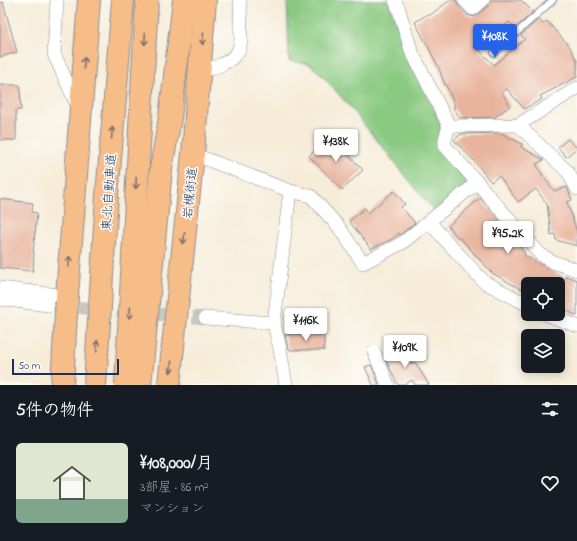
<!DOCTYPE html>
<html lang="ja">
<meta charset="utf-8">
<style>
:root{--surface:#171b24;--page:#242831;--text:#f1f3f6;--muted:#9ea1a6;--line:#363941;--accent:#2563eb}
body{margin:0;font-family:"Indie Flower","Klee One",sans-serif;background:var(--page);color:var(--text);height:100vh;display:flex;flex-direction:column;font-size:15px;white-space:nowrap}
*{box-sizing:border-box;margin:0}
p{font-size:13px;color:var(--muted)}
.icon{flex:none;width:22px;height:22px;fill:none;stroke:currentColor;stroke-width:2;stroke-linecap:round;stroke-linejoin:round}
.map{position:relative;height:385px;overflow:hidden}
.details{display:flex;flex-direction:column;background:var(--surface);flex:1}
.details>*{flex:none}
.fabs{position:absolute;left:521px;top:277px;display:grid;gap:8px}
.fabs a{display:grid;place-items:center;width:44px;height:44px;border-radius:6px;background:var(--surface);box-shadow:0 2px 10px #0003;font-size:20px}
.scale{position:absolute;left:12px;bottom:10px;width:107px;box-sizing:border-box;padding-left:4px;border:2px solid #1b2f5e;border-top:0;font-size:11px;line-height:14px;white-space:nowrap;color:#1b2f5e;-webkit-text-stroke:3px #fdfcf7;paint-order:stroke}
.price{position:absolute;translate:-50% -34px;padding:0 9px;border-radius:4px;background:#fff;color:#222;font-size:13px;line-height:26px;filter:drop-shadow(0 1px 2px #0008)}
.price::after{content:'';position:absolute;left:50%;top:24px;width:12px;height:9px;margin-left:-6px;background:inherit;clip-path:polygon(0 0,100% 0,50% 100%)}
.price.active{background:var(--accent);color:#fff}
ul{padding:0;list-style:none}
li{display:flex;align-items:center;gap:12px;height:100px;padding:0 16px}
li+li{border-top:1px solid var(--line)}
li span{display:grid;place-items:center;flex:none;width:112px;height:80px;border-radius:6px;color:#555}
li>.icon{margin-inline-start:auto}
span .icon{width:48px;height:48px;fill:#fffc;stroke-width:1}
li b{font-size:17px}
h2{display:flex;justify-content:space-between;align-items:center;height:48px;padding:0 16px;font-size:17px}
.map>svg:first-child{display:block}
.green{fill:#89c980;stroke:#527c6f}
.building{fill:#e8b49d}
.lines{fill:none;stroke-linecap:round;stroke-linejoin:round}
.street-tunnel{stroke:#cac6c0;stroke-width:13;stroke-dasharray:13 6;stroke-linecap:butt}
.lane-casing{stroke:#888e9b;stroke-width:8}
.street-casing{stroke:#888e9b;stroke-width:14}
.highway-casing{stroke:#888e9b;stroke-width:24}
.lane{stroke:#fff;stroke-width:6}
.street{stroke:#fff;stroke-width:13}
.highway{stroke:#f7bd88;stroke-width:22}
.highway-bridge-casing{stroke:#888e9b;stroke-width:24;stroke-linecap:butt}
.highway-bridge{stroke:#f7bd88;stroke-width:22}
.oneway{stroke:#7e6f71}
.labels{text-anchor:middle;stroke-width:3;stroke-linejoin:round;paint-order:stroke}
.street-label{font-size:13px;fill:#1b2f5e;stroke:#fdfcf7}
</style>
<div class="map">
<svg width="577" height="385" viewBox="0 0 577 385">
<rect width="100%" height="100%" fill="#fdfcf7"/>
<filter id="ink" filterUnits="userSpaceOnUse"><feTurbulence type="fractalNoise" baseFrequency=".025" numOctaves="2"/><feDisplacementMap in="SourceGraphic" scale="8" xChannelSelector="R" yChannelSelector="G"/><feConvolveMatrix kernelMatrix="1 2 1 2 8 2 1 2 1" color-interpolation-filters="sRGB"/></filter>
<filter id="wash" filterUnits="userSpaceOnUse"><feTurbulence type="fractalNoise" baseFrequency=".012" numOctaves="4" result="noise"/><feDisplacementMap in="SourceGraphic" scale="16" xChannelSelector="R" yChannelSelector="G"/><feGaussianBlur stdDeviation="0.9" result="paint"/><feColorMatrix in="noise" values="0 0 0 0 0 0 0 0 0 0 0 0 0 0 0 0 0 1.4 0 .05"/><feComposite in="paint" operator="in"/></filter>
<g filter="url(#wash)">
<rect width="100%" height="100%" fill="#f6ecd8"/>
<polygon class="green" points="287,0 388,0 406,52 441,124 438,146 466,179 466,186 434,211 350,107 320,73 309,64 289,61"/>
<g id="blocks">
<g class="building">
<polygon points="450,0 456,0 458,5 467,15 474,17 488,6 491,0 521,0 533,12 515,28 509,22 479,50 494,65 525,39 521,35 539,19 543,24 547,21 570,47 577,61 577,77 540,96 542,99 524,109 507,89 502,92 510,106 495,117 460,118 453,107 455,106 446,85 445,85 438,66 415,22 428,14 429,16"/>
<polygon points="3,2 17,52 0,57 0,3"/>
<polygon points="0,85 20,85 21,110 16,110 16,140 0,140"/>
<polygon points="501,133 522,144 521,147 544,160 536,164 543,176 554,191 567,187 572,200 567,202 577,232 577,246 556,240 555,234 551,235 547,204 536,189 518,202 499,176 491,182 476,163 454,140 461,134"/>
<polygon points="330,136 363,170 342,190 309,156"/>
<polygon points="568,139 577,148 566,157 558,147"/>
<polygon points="394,191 405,204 401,207 415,223 400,235 399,233 392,239 371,249 349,221 365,208 368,213"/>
<polygon points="480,198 504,226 502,227 525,253 524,255 565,279 566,276 577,280 577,316 558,306 558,284 528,284 528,293 492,273 460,238 459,239 448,226"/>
<polygon points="0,199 33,203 32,212 37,213 33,252 34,252 33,271 0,268"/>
<polygon points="315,334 324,335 324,350 290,350 289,348 288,348 285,335"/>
<polygon points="398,348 400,350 402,349 411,364 415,362 429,385 415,385 412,380 404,385 398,385 394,377 385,358 387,357 386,355"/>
<polygon points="371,365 379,384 377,385 373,385 365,367"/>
</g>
</g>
</g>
<g filter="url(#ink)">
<use href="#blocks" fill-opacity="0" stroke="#888e9b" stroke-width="1"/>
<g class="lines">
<polyline class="street-tunnel" points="60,306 205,318"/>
<defs>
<polyline id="lane" points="494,53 553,0"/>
<g id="street">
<polyline points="57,0 54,54 78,107"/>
<polyline points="395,0 399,10 411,50 449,126 518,125 577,88"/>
<polyline points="464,0 473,9 483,0"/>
<polyline points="201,72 221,65 231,59 238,52 241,41 240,0"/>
<polyline points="518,125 568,172 577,189"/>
<polyline points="449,126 445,139 445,146 540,254 553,262 577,270"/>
<polyline points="193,154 290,191 274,323"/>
<polyline points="290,191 311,196 338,226 363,263 402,243 478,182"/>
<polyline points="429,222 484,282 528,305"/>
<polyline points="0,288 67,296"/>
<polyline points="0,299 48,305"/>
<polyline points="545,314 577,326"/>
<polyline points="205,318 274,323 280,349 286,385"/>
<polyline points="374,352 388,385"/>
</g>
<g id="highway">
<polyline points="161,169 170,118 184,0"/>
<polyline points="62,385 67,296 89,0"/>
<polyline points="169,385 193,154 205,0"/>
</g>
</defs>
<use href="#lane" class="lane-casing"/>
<use href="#street" class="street-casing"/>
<use href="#highway" class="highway-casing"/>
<use href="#lane" class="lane"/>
<use href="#street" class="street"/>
<use href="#highway" class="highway"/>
<defs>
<g id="highway-bridge">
<polyline points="95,385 107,196 123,0"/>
<polyline points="126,385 147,0"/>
<polyline points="140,385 161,169"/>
</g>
</defs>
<use href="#highway-bridge" class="highway-bridge-casing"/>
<use href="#highway-bridge" class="highway-bridge"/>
</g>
<defs><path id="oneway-shaft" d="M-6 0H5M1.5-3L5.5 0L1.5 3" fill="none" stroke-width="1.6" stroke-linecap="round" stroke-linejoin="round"/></defs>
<g class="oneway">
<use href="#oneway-shaft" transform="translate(145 39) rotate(93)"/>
<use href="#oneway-shaft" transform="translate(203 39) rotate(94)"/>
<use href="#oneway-shaft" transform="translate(84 63) rotate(-86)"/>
<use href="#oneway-shaft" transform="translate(112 133) rotate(-85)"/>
<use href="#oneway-shaft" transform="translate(136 183) rotate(93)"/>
<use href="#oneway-shaft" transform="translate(184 238) rotate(96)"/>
<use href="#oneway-shaft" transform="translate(69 262) rotate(-86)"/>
<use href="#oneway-shaft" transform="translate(130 313) rotate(93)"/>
<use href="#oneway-shaft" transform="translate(97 346) rotate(-86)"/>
<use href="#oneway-shaft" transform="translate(171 367) rotate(96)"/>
</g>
</g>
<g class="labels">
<g class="street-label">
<text transform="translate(108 192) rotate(-86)" y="5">東北自動車道</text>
<text transform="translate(189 193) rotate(-84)" y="5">岩槻街道</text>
</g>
</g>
</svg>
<div class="fabs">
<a><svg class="icon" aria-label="locate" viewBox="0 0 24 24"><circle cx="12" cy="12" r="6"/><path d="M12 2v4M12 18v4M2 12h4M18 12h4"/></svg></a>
<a><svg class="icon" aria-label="layers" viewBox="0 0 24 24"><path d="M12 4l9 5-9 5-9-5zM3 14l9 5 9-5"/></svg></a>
</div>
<div class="scale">50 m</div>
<b class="price active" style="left:495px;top:58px">¥108K</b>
<b class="price" style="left:336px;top:163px">¥138K</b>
<b class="price" style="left:508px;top:255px">¥95.2K</b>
<b class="price" style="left:306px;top:342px">¥116K</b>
<b class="price" style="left:405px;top:369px">¥109K</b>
</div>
<section class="details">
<h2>5件の物件<svg class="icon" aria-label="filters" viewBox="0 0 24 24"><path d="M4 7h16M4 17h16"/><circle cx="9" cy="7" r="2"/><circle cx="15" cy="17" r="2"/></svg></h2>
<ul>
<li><span style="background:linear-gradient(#dfe7d0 70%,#7fa58c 0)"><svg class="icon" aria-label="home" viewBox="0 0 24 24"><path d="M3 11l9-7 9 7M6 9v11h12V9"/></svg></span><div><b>¥108,000/月</b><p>3部屋 · 86 m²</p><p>マンション</p></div><svg class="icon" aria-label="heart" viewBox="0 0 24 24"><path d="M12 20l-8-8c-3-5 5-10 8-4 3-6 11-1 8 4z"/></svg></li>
</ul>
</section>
